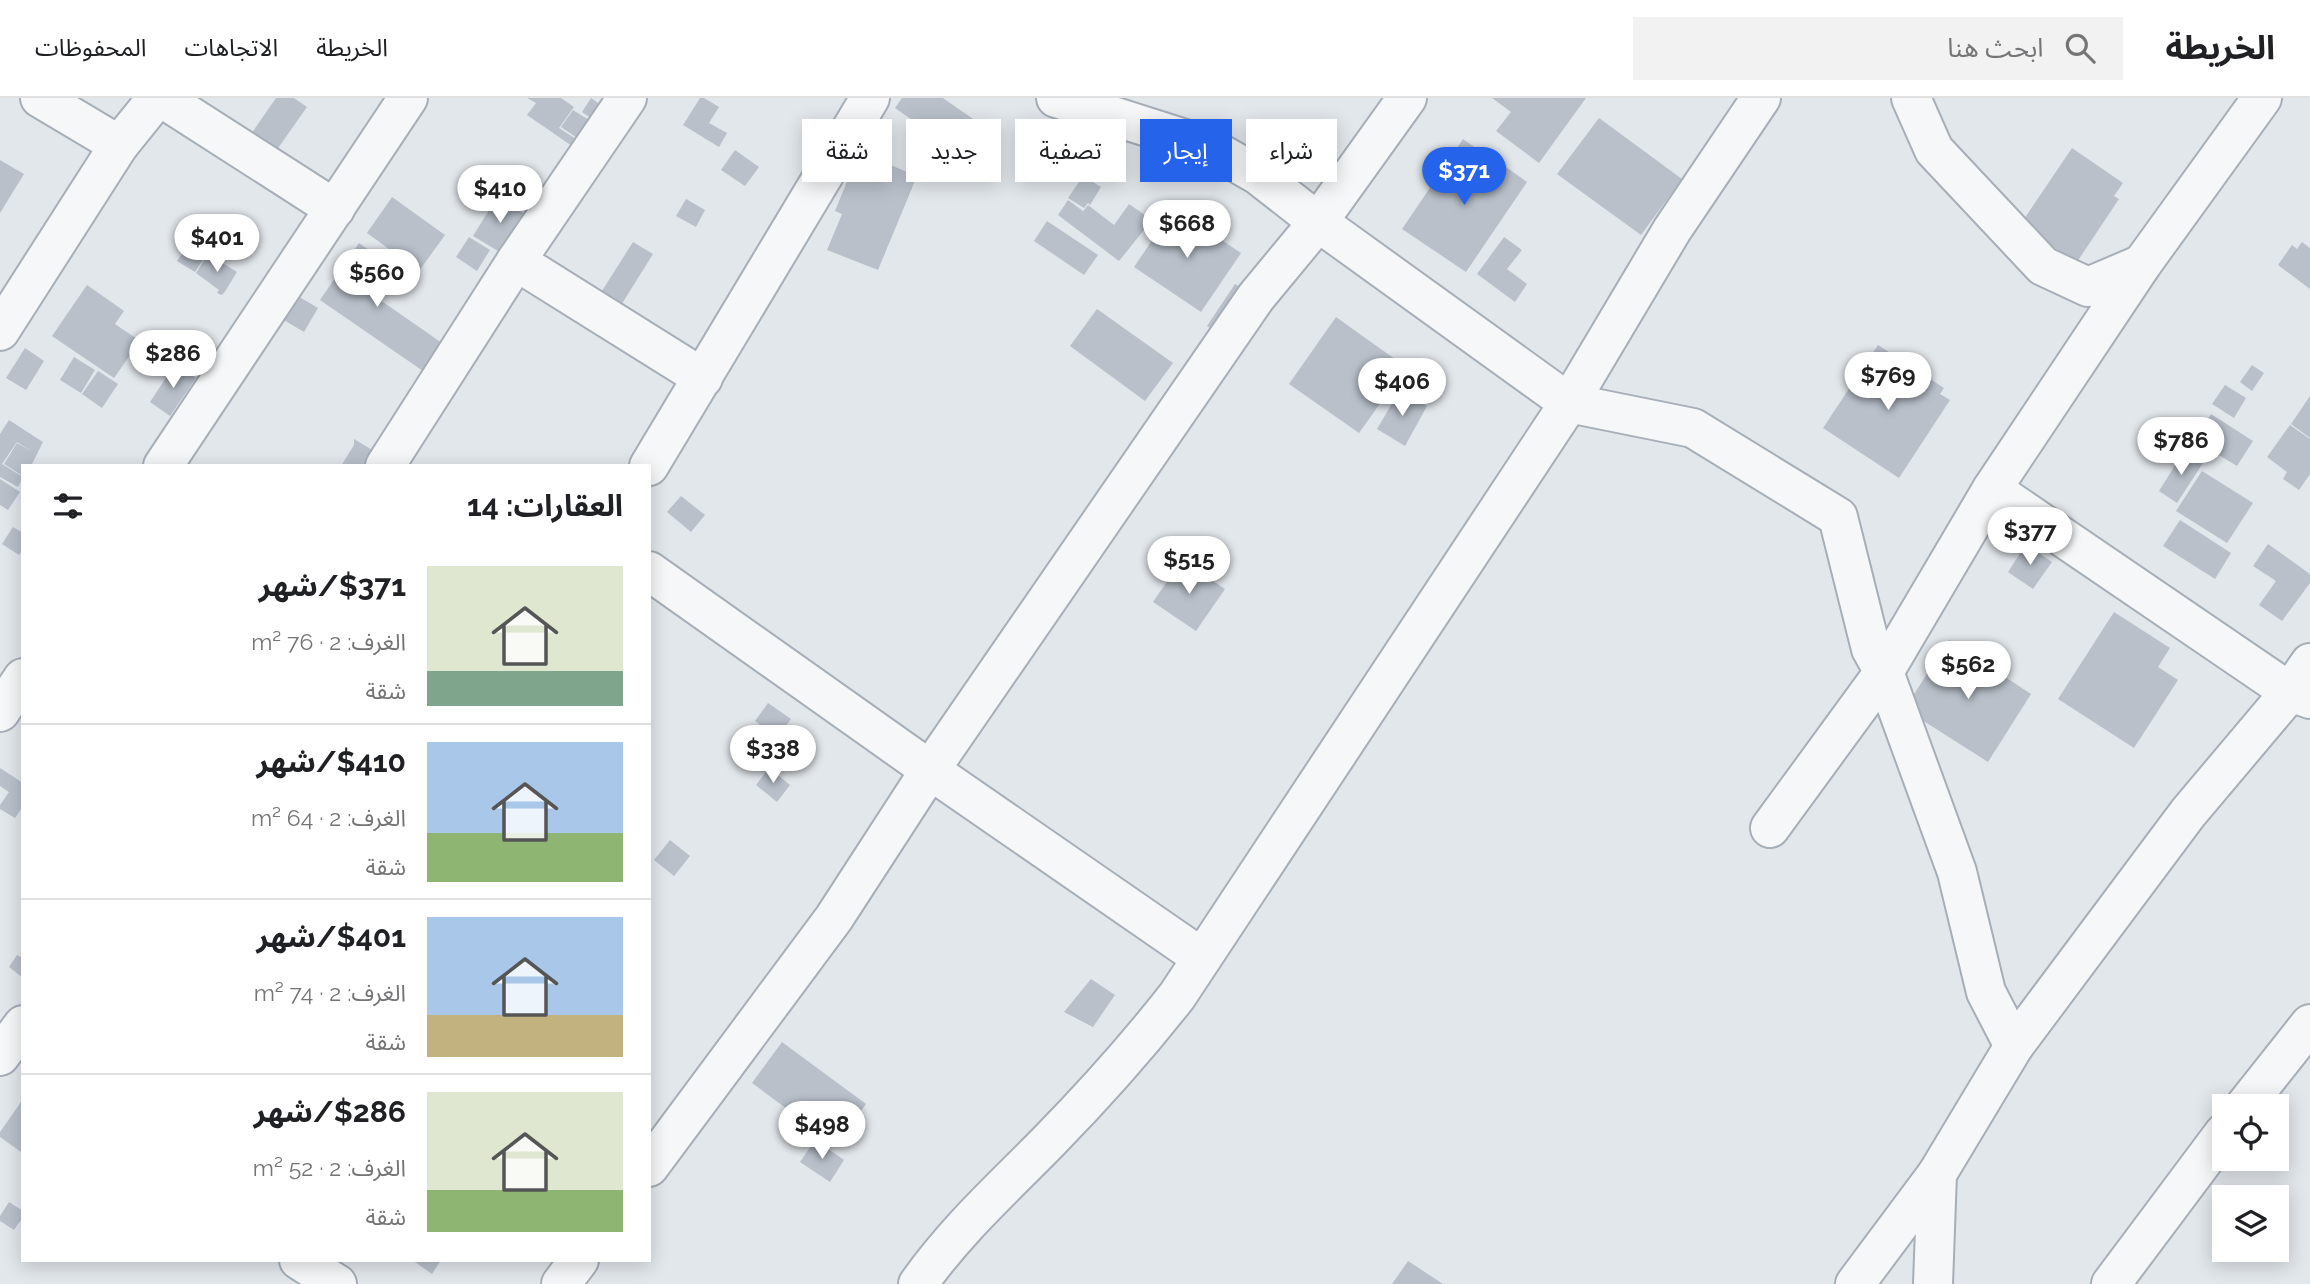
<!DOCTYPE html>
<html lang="ar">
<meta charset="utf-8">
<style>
:root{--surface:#fff;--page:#f2f2f2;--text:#202124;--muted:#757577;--line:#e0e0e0;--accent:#2563eb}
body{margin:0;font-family:Raleway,"Noto Sans Arabic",sans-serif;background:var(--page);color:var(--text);direction:rtl;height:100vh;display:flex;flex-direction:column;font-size:26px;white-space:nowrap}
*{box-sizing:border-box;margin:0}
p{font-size:23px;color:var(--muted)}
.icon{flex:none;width:38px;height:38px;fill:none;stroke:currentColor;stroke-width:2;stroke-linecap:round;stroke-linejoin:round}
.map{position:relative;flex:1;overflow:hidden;direction:ltr}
.panel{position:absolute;left:21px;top:366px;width:630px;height:798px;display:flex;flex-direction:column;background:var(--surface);border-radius:0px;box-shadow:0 4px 18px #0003;direction:rtl}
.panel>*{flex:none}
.top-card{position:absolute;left:672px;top:21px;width:665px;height:63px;direction:rtl;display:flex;gap:14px}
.controls{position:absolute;left:2212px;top:996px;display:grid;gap:14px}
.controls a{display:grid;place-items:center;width:77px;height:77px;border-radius:0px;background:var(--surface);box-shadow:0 4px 18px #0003;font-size:35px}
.price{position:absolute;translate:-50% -60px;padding:0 16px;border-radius:24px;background:#fff;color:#222;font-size:23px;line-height:46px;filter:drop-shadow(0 2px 4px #0008)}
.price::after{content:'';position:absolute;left:50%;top:42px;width:21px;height:16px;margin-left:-10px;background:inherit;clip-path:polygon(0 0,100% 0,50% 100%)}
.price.on{background:var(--accent);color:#fff}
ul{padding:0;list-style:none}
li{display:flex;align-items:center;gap:21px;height:175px;padding:0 28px}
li+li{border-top:2px solid var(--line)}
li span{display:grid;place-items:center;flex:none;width:196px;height:140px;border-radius:0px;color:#555}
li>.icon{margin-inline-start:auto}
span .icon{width:84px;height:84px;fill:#fffc;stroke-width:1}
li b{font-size:30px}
h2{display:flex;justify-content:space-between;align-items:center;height:84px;padding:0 28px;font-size:30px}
.tag{padding:0 24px;border-radius:0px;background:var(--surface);box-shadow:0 4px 18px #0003;font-size:24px;line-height:63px}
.tag.on{background:var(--accent);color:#fff}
header{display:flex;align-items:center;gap:42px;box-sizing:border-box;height:98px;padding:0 35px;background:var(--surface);border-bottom:2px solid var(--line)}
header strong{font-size:33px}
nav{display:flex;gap:38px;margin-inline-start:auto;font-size:24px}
.search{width:490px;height:63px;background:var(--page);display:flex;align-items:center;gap:18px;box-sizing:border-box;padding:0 24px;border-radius:0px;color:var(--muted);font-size:26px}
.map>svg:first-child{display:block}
.building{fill:#b9c0ca}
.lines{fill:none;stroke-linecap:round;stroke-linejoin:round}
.minor-casing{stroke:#a6aeb7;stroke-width:42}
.minor{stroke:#f5f7f9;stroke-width:38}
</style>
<header>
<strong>الخريطة</strong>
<div class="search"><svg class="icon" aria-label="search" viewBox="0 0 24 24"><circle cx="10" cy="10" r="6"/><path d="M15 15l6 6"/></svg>ابحث هنا</div>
<nav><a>الخريطة</a><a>الاتجاهات</a><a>المحفوظات</a></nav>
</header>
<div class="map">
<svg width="2310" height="1186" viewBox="0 0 2310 1186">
<rect width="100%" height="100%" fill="#e2e7ec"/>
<g class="building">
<polygon points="276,0 294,0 307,9 274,56 249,39"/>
<polygon points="527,0 561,0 574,9 559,30 579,43 575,50 527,17 536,5"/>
<polygon points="591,0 607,11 598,25 582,14"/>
<polygon points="700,0 704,0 719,9 709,25 727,35 719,49 683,27"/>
<polygon points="902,0 943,0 986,30 965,59 895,10"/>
<polygon points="1492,0 1586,0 1539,65 1496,33 1511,14"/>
<polygon points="573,12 592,24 580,42 561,29"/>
<polygon points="1599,20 1682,81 1641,137 1557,76"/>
<polygon points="1463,41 1486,57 1481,65 1499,78 1506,69 1527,84 1466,174 1402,131"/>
<polygon points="2072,50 2123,85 2114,98 2119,101 2075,167 2018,130"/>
<polygon points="735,52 759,69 745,88 721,72"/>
<polygon points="859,54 917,78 878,172 827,152 842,116 835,113"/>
<polygon points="0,62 24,76 0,115"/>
<polygon points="1083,78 1101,89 1090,107 1088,105 1084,110 1068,100"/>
<polygon points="392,99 445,137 419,173 367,135"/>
<polygon points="497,99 527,117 503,156 473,138"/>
<polygon points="686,101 705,112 696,129 676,118"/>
<polygon points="1068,102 1083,113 1081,116 1088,107 1114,127 1129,106 1152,122 1119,163 1058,117"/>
<polygon points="1174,110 1241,155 1201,214 1134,169"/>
<polygon points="1047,123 1098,157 1084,177 1034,143"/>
<polygon points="469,139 490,152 477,173 456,159"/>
<polygon points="1504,139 1522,152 1507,171 1527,186 1515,204 1477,176"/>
<polygon points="633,144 653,156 613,220 593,207"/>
<polygon points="2302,144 2310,150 2310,191 2278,167 2292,147 2297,151"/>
<polygon points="359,145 390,167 370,195 442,245 423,273 320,202"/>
<polygon points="189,146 206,157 195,174 177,163"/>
<polygon points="208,156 237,174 224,195 221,197 217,195 219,192 196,175"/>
<polygon points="1235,186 1256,199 1228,242 1207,228"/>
<polygon points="87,187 124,213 115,226 140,243 114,280 52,238"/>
<polygon points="296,197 318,210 304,234 282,221"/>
<polygon points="1097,211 1173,265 1145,303 1070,248"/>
<polygon points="1336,219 1406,269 1359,335 1289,286"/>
<polygon points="1878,247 1944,290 1940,296 1950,302 1899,380 1823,330"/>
<polygon points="25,250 44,263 26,292 6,280"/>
<polygon points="74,259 95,272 81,295 60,282"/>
<polygon points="175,266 196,280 170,318 150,304"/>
<polygon points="2252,267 2264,275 2252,293 2240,284"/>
<polygon points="98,273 118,286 102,310 82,296"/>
<polygon points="2225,287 2246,300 2234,320 2212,306"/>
<polygon points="1400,292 1427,308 1405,348 1377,331"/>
<polygon points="2310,298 2310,340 2291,326"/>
<polygon points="2211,316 2253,343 2237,368 2214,354 2208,365 2188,352"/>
<polygon points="9,322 43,344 31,368 23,368 23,378 4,366 17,345 31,353 17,344 2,366 23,379 18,389 0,379 0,336"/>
<polygon points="2290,327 2310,341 2310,376 2299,392 2283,381 2287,374 2267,359"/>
<polygon points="354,341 374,353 365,368 341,368 354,347"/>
<polygon points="2184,353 2203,365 2177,405 2159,393"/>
<polygon points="2202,373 2253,405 2227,445 2176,413"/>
<polygon points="0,381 20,394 8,412 0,407"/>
<polygon points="681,398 705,417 691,434 667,414"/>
<polygon points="2180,422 2231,455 2215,481 2163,448"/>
<polygon points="13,429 23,435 23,451 19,457 2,446"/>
<polygon points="2026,446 2052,464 2033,491 2008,474"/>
<polygon points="2268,446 2310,476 2310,485 2282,523 2259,507 2276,483 2253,468"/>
<polygon points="1182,462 1225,491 1196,533 1153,504"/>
<polygon points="2114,514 2170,550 2158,569 2178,582 2134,650 2058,601"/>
<polygon points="1949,542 2031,596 1988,664 1911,615 1907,607"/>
<polygon points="768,605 791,621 777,640 755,623"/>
<polygon points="0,670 23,685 23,708 15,720 0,711 0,707 9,694 0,688"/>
<polygon points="769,670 790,687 777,704 756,687"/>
<polygon points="670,742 690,758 674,778 654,762"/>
<polygon points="17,857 23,860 23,880 9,869"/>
<polygon points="1091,881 1115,897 1093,929 1064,914"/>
<polygon points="782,944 866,1006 836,1047 752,985"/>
<polygon points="23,1001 23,1051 21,1054 0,1039 0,1034"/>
<polygon points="815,1042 844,1062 830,1084 800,1064"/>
<polygon points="9,1104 23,1113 23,1119 14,1132 0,1123 0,1118"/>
<polygon points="412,1162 441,1162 432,1176"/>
<polygon points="1408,1163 1443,1186 1392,1186"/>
</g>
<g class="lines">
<defs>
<g id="minor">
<polyline points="40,0 119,47"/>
<polyline points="162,0 335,111"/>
<polyline points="1056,0 1207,48 1258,77 1318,124 1569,305 1693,330 1838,419 1871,551 1884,574 1957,774 1986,894 2014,948 1937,1076 1933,1186"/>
<polyline points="1911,0 1934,52 2043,168 2088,189 2142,166"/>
<polyline points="516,163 703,280"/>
<polyline points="0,233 119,47 157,0"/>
<polyline points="163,368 408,0"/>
<polyline points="385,368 516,163 627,0"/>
<polyline points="649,368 870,0"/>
<polyline points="1992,391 2290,594 2310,601"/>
<polyline points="649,473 930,672 1202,860"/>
<polyline points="0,614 23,580"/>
<polyline points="1770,730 1884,574 1992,391 2142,166 2262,0"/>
<polyline points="2014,948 2188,715 2290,594 2310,565"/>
<polyline points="0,958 23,927"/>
<polyline points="2245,1008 2310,926"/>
<polyline points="649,1069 834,820 930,672 1256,199 1318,124 1407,0"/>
<polyline points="299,1162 337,1186"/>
<polyline points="561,1186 579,1162"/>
<path d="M 918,1186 C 958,1130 1002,1091 1049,1043 C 1094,997 1137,949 1177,898 L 1569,305 L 1672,132 L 1761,0"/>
<polyline points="1855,1186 1937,1076"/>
<polyline points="2111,1186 2224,1035"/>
</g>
</defs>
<use href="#minor" class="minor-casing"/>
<use href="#minor" class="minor"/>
</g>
</svg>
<div class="controls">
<a><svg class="icon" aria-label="locate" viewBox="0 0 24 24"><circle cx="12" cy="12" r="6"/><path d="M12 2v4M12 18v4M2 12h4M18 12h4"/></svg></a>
<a><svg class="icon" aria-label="layers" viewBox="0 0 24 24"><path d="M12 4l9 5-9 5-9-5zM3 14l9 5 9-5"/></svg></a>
</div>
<b class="price on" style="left:1464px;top:109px">$371</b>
<b class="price" style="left:500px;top:127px">$410</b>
<b class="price" style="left:1187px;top:162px">$668</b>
<b class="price" style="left:217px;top:176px">$401</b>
<b class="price" style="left:377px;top:211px">$560</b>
<b class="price" style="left:173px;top:292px">$286</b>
<b class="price" style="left:1888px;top:314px">$769</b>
<b class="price" style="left:1402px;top:320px">$406</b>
<b class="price" style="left:2181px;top:379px">$786</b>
<b class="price" style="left:2030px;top:469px">$377</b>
<b class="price" style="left:1189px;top:498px">$515</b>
<b class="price" style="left:1968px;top:603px">$562</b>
<b class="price" style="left:773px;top:687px">$338</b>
<b class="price" style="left:822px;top:1063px">$498</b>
<div class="top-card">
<a class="tag">شراء</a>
<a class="tag on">إيجار</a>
<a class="tag">تصفية</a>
<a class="tag">جديد</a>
<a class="tag">شقة</a>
</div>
<section class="panel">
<h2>العقارات: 14<svg class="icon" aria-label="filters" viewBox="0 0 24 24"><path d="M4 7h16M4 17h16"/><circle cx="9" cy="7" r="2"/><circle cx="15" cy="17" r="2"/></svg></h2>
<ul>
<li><span style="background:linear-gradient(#dfe7d0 75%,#7fa58c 0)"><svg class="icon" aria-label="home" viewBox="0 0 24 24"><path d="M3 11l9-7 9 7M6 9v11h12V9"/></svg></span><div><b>$371/شهر</b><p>الغرف: 2 · 76 m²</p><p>شقة</p></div></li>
<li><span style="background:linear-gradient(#a9c7e8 65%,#8fb573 0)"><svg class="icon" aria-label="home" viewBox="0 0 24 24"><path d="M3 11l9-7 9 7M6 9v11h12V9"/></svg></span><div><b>$410/شهر</b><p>الغرف: 2 · 64 m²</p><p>شقة</p></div></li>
<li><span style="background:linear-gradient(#a9c7e8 70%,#c2b280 0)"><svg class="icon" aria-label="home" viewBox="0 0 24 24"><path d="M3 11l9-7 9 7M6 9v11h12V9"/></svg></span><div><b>$401/شهر</b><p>الغرف: 2 · 74 m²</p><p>شقة</p></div></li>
<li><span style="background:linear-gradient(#dfe7d0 70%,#8fb573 0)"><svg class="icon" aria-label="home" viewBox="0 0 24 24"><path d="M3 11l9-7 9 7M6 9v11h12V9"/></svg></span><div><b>$286/شهر</b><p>الغرف: 2 · 52 m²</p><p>شقة</p></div></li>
</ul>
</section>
</div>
